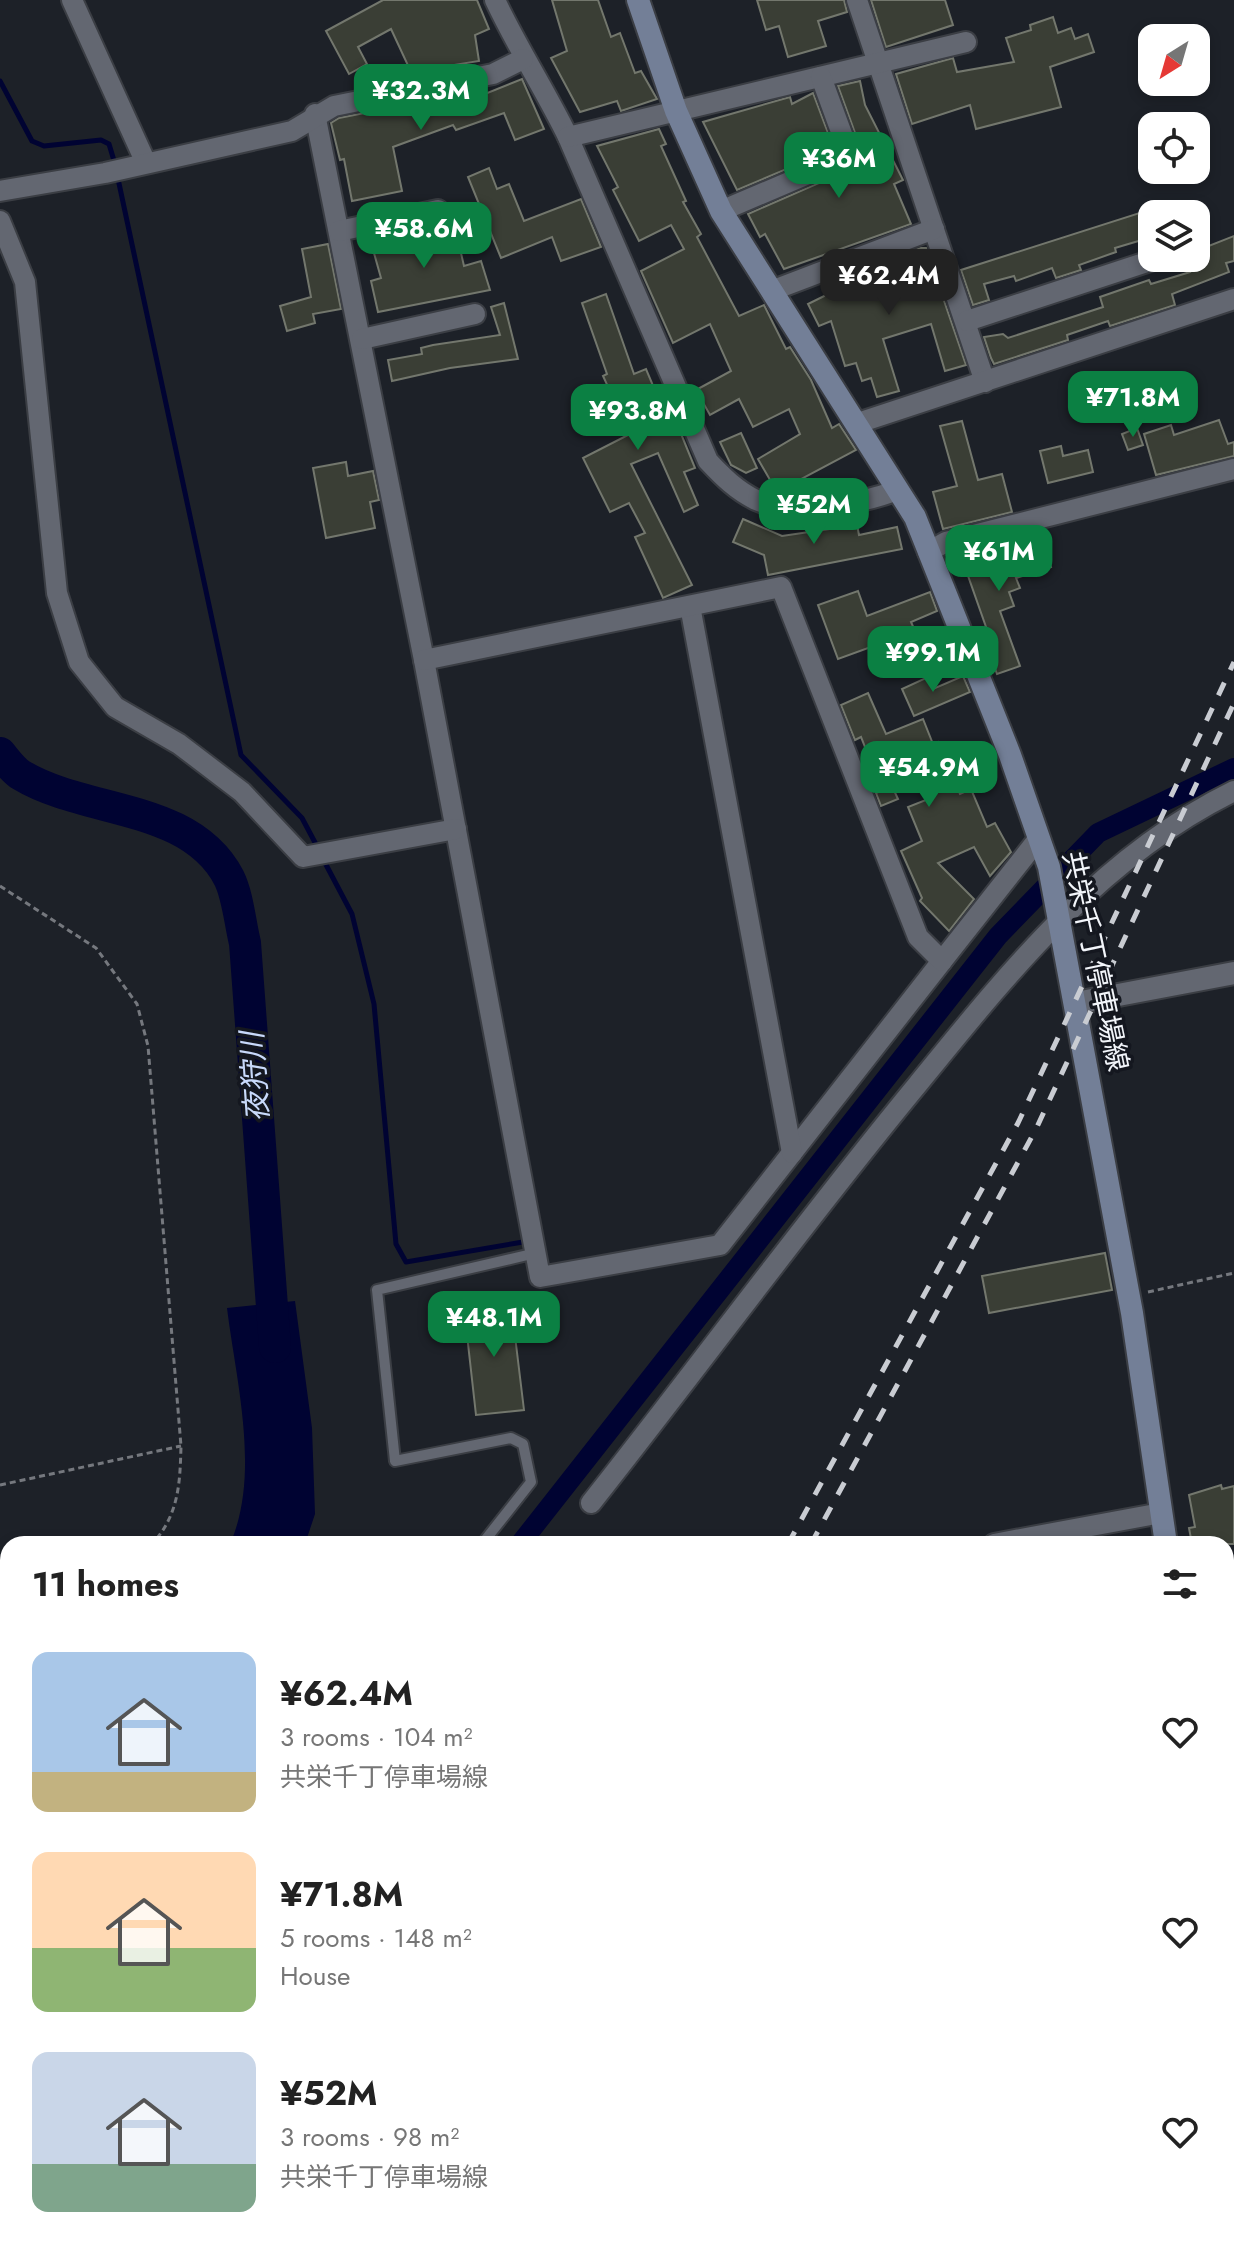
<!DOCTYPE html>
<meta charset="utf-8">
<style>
:root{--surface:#fff;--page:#f2f2f2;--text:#222;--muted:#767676;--accent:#0b8043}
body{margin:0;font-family:Jost,"Noto Sans JP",sans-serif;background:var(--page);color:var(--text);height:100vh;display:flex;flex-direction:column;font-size:30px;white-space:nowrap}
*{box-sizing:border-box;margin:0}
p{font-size:26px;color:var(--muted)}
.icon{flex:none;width:44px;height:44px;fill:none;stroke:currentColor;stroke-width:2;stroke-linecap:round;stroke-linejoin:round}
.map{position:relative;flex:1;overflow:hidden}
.drawer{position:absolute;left:0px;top:1536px;width:1234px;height:712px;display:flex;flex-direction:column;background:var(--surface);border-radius:24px 24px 0 0;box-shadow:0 4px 12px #0003}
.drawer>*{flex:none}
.needle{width:52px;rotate:217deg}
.tools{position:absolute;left:1138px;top:24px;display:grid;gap:16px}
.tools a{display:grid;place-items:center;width:72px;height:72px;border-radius:16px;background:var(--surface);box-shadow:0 4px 12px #0003;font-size:40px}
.price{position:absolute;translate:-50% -68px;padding:0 18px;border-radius:16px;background:var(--accent);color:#fff;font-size:26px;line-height:52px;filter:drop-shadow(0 2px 4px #0008)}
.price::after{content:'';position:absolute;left:50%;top:48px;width:24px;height:18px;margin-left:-12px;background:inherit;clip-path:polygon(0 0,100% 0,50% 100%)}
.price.active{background:#222;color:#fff}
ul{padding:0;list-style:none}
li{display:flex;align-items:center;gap:24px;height:200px;padding:0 32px}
li span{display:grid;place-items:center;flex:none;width:224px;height:160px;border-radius:16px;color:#555}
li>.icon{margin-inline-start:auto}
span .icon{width:96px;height:96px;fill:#fffc;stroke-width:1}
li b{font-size:34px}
h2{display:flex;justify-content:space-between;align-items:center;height:96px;padding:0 32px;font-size:34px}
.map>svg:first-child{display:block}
.water{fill:#000332}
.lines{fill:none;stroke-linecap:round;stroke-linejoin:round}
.stream{stroke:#000332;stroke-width:5}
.canal{stroke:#000332;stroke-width:20}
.river{stroke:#000332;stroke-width:32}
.building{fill:#3a3e35;stroke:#73776d;stroke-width:2}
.service-casing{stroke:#3b3e44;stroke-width:14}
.minor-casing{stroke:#3b3e44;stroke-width:24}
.tertiary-casing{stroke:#3b3e44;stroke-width:26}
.secondary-casing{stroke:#3b3e44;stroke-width:26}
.path{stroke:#75787e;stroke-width:3;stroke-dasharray:6 4;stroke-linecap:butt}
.service{stroke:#636771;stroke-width:10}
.minor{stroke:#636771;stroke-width:20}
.tertiary{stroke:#636771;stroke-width:22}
.secondary{stroke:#737f97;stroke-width:22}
.rail{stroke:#c9ccd2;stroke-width:5;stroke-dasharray:14 14;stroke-linecap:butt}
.labels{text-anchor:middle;stroke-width:7;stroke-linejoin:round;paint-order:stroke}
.street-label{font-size:28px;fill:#f2f5fa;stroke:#14171f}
.water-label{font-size:30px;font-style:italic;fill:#c8d9fa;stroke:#14171f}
</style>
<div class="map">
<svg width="1234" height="2248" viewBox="0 0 1234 2248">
<rect width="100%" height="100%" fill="#1d2128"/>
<g class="water">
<path d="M 295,1301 L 312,1428 L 315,1514 L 305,1544 L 230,1544 C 261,1474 236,1381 227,1308 Z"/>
<polygon points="8,1741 8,1931 0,1936 0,1747"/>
</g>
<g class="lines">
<g class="stream">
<polyline points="0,81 32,141 44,146 101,140 109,144 115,164"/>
<polyline points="117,174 241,755 302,818 319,850"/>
<polyline points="323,859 352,914 374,1004 396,1244 406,1262 523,1242"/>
</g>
<polyline class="canal" points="520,1544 998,936 1098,833 1234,768"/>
<path class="river" d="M 0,753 C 6,760 13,770 21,775 C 85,814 190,803 229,878 C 238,896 240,923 245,943 L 275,1347"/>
</g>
<g class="building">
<polygon points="383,0 477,0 489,29 475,35 479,61 411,72 391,29 358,47 367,64 349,74 326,31"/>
<polygon points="552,0 598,0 611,37 620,33 635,73 641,71 657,99 621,111 617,101 580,112 551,58 567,51"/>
<polygon points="757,0 844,0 847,12 818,21 826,46 788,57 779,26 766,30"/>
<polygon points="871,0 945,0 953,25 886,47"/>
<polygon points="1053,17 1058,33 1071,28 1075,39 1088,34 1094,52 1050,67 1061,107 976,129 970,105 912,124 896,74 953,58 957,72 1014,62 1006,38 1031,30 1030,25"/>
<polygon points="522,79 544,129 515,140 504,113 456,130 453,125 393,147 402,191 352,201 344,159 340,160 331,123 339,118 395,107 396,110 483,89 485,94"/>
<polygon points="860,81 865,105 903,180 894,184 911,224 784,269 765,234 760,237 748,214 860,165 862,152 838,86"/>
<polygon points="813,93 834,149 737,190 703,122 790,97 792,104"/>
<polygon points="659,129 666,144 661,146 686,201 683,202 701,234 697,237 739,316 764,305 786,349 790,347 811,380 832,428 839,424 856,450 777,492 758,459 800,434 789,409 753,427 739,399 710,415 696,390 731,371 710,324 673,343 641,271 684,249 671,225 639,241 613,190 618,187 597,146"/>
<polygon points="489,168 497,189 509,184 524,221 581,199 601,247 561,261 552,237 501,258 468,177"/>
<polygon points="1152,209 1152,237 1115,248 1116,252 1079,265 1081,270 1056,278 1052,268 1016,281 1014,276 984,284 989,300 973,305 961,270"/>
<polygon points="454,223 464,266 481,261 490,290 378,312 371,281 381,278 372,246"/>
<polygon points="1234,236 1234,261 1226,263 1229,272 1172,294 1175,305 1110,326 1108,321 1067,335 1068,340 994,364 991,358 984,337 1003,334 1008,338 1103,307 1100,297 1149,280 1151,284 1190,272 1184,258 1196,258 1196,251"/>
<polygon points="328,244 341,309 313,314 315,323 287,331 280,306 311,297 302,249"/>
<polygon points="921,248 926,248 966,365 945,371 931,324 883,339 899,391 877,397 871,378 862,381 856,363 845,366 831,321 819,326 808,304 885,266 883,262"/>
<polygon points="606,294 634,374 646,369 654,388 638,395 651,423 673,414 695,468 684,472 698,505 684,512 658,453 631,464 692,585 663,598 635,537 645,533 629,503 610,512 583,458 630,434 603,376 607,374 582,303"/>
<polygon points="504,303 518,359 450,368 392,381 388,360 422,354 421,348 433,345 500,335 491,307"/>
<polygon points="1219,420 1228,444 1234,442 1234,456 1156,475 1144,434 1171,425 1174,435"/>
<polygon points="962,421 978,480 1002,474 1012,512 943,529 933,492 957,486 940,426"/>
<polygon points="1137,428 1143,445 1128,450 1122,434"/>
<polygon points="741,433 757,468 746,473 731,465 720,442"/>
<polygon points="1061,446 1063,456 1088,450 1093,472 1048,483 1040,451"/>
<polygon points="346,462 348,476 373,471 379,500 370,502 375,528 326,538 313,468"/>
<polygon points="743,519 782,536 857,525 859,535 897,527 902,549 768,575 764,555 733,542"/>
<polygon points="1043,542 1051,567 1016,578 1020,588 1009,592 1014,606 1000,611 1020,666 997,674 988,649 983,651 976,631 986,627 967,573 963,574 955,553 994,543 999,557"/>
<polygon points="858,591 867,616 930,592 937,611 911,622 915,631 838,659 818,605"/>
<polygon points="963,676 970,692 914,716 902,689 928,677 933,689"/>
<polygon points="868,693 886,734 923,719 933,744 938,742 960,794 971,789 987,827 995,823 1011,852 990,876 974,847 938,863 974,899 949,931 920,901 922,898 901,851 922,841 908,807 931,798 919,770 880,785 861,737 855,740 841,705"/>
<polygon points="892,786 898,799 881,806 876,793"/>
<polygon points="1105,1253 1112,1290 989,1313 982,1276"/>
<polygon points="511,1303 524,1410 476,1415 464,1308"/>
<polygon points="1221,1485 1222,1489 1234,1486 1234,1544 1192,1544 1189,1528 1195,1527 1189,1495"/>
</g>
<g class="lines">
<defs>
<g id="service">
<polyline points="482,1544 531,1482 523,1444 511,1438 395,1461 377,1290 536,1253"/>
<polyline points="0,2000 8,1995"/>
</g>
<g id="minor">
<polyline points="72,0 146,163"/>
<path d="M 495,0 C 517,47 545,90 568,137 L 708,461 C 723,477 736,490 756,500 C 791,516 862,504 897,490"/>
<polyline points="857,0 985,382"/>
<polyline points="315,114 424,660 540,1277 720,1245 942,961"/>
<polyline points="568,137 966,42"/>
<polyline points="0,191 105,173 292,131 334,106 493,74 523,59"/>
<polyline points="721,211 850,156 821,77"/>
<polyline points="0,221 25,282 57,593 79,662 115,707 179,744 242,792 303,857 456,829"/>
<polyline points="339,231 438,210"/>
<polyline points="771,291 934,229"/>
<polyline points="967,321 1159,258"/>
<polyline points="362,339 475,314"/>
<polyline points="858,423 1234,299"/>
<polyline points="928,552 946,542 1234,469"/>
<polyline points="690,606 792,1153"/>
<polyline points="424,660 781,587 918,937 942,961 1039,838"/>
<path d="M 591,1503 C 701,1364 805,1221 918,1084 C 1009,972 1101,856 1234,791"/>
<polyline points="994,1544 1161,1513"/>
<polyline points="1226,1571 1234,1570"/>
<polyline points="0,2100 8,2099"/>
<polyline points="717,2240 718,2248"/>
<polyline points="391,2248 396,2240"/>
</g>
<polyline id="tertiary" points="1076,1003 1234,973"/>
<g id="secondary">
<polyline points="638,0 676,111 721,211 915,517 1010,755 1049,867 1132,1313 1166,1544"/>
<polyline points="1226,1868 1234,1898"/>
</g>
</defs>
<use href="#service" class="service-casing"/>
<use href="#minor" class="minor-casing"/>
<use href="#tertiary" class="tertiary-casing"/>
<use href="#secondary" class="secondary-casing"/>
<g class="path">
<path d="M 0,886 L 96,948 L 137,1004 L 148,1046 L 181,1446 C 180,1483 179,1515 152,1544"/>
<polyline points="1148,1292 1234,1273"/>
<polyline points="0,1485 181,1446"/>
<polyline points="0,1665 8,1659"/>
</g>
<use href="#service" class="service"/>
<use href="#minor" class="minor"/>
<use href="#tertiary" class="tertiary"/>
<use href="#secondary" class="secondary"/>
<g class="rail">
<polyline points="788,1544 1018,1123 1234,662"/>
<polyline points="811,1544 1036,1129 1234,703"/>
<polyline points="364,2248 369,2240"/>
<polyline points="379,2248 385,2240"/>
</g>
</g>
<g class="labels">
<g class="street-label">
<text transform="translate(1096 961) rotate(78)" y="10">共栄千丁停車場線</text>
</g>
<g class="water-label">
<text transform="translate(255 1077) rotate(-94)" y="10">夜狩川</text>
</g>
</g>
</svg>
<div class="tools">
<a><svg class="needle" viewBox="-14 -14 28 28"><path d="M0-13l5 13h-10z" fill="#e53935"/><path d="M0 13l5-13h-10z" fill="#767676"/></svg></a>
<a><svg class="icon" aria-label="locate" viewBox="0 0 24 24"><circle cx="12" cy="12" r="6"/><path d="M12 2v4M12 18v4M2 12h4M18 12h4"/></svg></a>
<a><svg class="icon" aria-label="layers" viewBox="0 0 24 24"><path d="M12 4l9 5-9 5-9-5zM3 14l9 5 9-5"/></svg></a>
</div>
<b class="price" style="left:421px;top:132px">¥32.3M</b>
<b class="price" style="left:839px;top:200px">¥36M</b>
<b class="price" style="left:424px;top:270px">¥58.6M</b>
<b class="price active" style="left:889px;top:317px">¥62.4M</b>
<b class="price" style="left:1133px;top:439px">¥71.8M</b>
<b class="price" style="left:638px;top:452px">¥93.8M</b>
<b class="price" style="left:814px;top:546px">¥52M</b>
<b class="price" style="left:999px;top:593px">¥61M</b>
<b class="price" style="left:933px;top:694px">¥99.1M</b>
<b class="price" style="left:929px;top:809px">¥54.9M</b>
<b class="price" style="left:494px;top:1359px">¥48.1M</b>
<section class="drawer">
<h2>11 homes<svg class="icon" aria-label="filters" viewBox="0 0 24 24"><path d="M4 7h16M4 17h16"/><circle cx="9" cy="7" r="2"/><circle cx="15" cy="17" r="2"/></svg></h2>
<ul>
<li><span style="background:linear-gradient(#a9c7e8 75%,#c2b280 0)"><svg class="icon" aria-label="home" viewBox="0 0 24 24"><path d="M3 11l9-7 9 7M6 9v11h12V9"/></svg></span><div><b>¥62.4M</b><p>3 rooms · 104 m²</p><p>共栄千丁停車場線</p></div><svg class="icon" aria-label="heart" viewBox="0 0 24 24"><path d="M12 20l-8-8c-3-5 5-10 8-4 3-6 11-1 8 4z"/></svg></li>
<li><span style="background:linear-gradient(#ffd9b3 60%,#8fb573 0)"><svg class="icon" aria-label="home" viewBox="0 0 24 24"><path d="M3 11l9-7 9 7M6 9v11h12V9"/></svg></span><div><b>¥71.8M</b><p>5 rooms · 148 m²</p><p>House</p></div><svg class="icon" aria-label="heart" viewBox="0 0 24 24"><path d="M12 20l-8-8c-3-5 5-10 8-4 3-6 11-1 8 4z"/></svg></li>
<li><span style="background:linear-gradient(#c9d6e8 70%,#7fa58c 0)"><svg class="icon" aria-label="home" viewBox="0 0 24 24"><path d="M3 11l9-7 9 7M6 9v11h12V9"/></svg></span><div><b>¥52M</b><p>3 rooms · 98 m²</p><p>共栄千丁停車場線</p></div><svg class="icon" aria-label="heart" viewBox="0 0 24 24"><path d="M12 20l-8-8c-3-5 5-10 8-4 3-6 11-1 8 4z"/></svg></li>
</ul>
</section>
</div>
